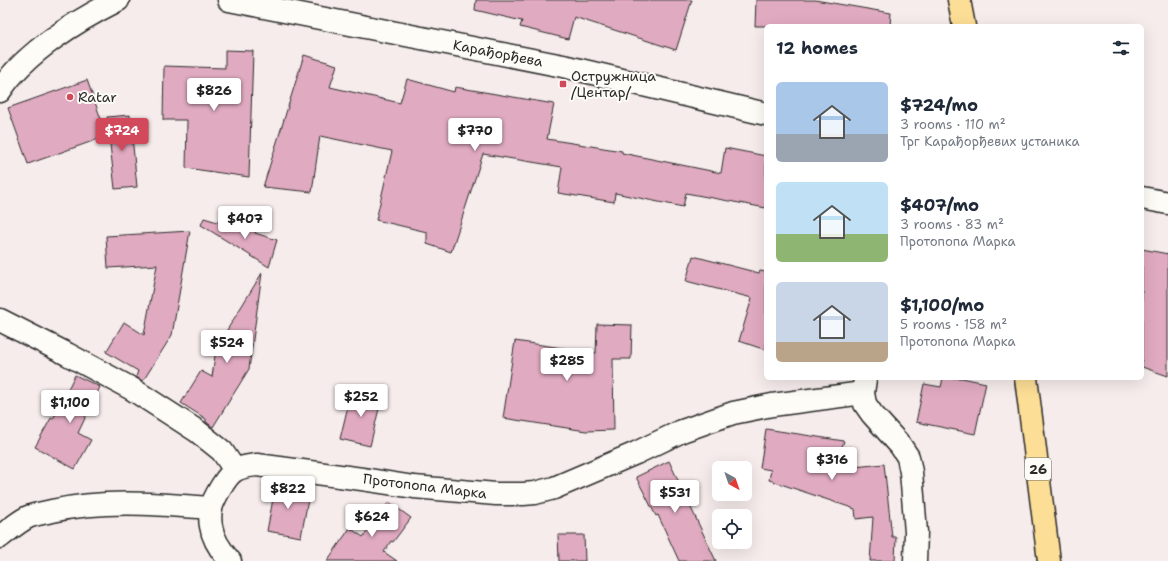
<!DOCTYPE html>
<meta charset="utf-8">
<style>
:root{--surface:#fff;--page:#f6f6f7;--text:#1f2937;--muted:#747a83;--accent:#d1495b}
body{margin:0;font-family:"Shantell Sans",sans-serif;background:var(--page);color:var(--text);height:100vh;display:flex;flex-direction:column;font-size:15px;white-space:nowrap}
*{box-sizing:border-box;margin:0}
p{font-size:13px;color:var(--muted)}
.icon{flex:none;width:22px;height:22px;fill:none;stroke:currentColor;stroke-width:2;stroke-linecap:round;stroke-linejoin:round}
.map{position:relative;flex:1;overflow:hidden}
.details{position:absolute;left:764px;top:24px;width:380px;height:356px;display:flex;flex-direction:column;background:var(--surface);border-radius:6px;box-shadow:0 4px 16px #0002}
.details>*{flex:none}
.needle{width:26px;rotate:140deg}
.tools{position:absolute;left:712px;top:461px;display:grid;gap:8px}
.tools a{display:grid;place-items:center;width:40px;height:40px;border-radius:6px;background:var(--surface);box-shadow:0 4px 16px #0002;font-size:20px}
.price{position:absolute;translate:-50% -34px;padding:0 9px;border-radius:4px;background:#fff;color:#222;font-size:13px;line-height:26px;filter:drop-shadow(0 1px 2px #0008)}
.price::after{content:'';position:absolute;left:50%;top:24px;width:12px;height:9px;margin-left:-6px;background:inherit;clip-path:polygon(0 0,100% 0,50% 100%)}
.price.on{background:var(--accent);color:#fff}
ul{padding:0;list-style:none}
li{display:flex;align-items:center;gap:12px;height:100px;padding:0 12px}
li span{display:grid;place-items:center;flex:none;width:112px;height:80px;border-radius:6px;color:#555}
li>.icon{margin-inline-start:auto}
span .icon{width:48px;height:48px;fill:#fffc;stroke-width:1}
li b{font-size:17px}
h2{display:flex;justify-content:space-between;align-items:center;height:48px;padding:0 12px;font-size:17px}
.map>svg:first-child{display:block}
.building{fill:#e0aac0;stroke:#2b2b2b}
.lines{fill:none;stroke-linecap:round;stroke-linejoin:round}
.minor-casing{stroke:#2b2b2b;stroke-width:25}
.tertiary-casing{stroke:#2b2b2b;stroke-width:25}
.primary-casing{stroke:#2b2b2b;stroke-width:25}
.minor{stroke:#fdfcf7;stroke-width:22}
.tertiary{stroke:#fdfcf7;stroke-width:22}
.primary{stroke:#fcde96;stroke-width:22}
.poi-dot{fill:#d1495b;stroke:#fdfcf7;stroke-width:1.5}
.labels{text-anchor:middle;stroke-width:4;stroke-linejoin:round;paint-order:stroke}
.shield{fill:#fdfcf7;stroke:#6a6a68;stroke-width:1}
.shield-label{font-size:13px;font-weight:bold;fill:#2b2b2b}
.street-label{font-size:14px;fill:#2b2b2b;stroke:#fdfcf7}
.poi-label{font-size:14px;fill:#2b2b2b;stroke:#fdfcf7;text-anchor:start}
</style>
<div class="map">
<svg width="1168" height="561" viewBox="0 0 1168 561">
<rect width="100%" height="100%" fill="#f7ecec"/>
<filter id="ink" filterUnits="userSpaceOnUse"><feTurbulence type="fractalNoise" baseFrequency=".025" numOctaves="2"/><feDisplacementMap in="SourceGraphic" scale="8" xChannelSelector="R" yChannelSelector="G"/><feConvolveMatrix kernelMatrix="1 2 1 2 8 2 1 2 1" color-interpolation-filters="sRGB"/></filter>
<g filter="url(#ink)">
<g class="building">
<polygon points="476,0 692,0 676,50 574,17 568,39 520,27 522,21 475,10"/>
<polygon points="756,0 815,0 891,13 890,26 755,26"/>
<polygon points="225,50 253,51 249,177 186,168 187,120 163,120 164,66 225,68"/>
<polygon points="304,55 337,65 330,87 400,103 407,79 454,92 455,87 554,104 547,139 622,151 622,153 721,173 725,148 766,156 766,208 686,193 683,207 615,193 614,202 558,193 562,167 483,154 451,252 427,244 427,232 376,220 392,151 320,136 312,192 263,187"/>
<polygon points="87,80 107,136 28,164 8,108"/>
<polygon points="130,115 137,187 115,189 107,117"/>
<polygon points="204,218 231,226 231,224 256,228 255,233 277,240 269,267 201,225"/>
<polygon points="190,231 172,335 143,381 136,377 138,371 106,352 124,322 144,335 157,265 108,268 106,236"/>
<polygon points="1142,249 1168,254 1168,376 1142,367"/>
<polygon points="693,256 759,273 760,271 766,272 766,350 739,341 752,298 686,281"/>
<polygon points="262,273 249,369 213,427 206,422 206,419 181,403 201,371 212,377 216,348"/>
<polygon points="597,324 632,325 631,359 613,359 614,430 586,431 503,418 515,341 596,353"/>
<polygon points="75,375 100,387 78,433 91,440 75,469 35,447 51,418 53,419"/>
<polygon points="943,378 962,378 986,383 975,434 916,422 924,384 941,387"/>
<polygon points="352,389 382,396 370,446 340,439"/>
<polygon points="766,429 844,441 834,469 884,464 892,537 896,537 895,561 870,561 873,517 856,519 855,509 769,480 771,470 760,468"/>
<polygon points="669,461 716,561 679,561 658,515 656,516 636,477"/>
<polygon points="276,483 310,489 301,537 267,531"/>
<polygon points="389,502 411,518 393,542 391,541 384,552 397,561 327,561 350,528 363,537"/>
<polygon points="558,535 584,535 585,561 559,561"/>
</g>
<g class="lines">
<defs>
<g id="minor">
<polyline points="0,320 67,354 132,389 197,431 222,451 235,470"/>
<polyline points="865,379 863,393 865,404 872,414 900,445 908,457 911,472 916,532 915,561"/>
<path d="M 0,537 C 9,530 18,522 28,517 C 35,514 44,513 52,511 C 104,499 158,504 211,508"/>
<path d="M 230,561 C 221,551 213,540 211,526 C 210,522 210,513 211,508 C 214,498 227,474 236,470 C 243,466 249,466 257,465 L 362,479 L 414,487 L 496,494 L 523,494 L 535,493 L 554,488 L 636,453 L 682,431 L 733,413 L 772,405 L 863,393"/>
</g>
<g id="tertiary">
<polyline points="229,0 563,66 766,114"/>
<path d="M 0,91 C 24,53 78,20 118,0"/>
<polyline points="1142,198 1168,203"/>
</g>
<g id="primary">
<polyline points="959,0 964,26"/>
<polyline points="1026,378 1049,561"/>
</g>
</defs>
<use href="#minor" class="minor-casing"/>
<use href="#tertiary" class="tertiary-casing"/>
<use href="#primary" class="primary-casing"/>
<use href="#minor" class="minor"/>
<use href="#tertiary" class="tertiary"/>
<use href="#primary" class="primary"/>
</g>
</g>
<g class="poi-dot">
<rect x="559" y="80" width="8" height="8" rx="2"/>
<circle cx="70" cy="97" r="4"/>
</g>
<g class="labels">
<rect class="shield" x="1025" y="458" width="26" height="22" rx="3"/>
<g class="shield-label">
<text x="1038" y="474">26</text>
</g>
<g class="street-label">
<text transform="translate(498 53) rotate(11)" y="5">Карађорђева</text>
<text transform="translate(425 486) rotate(7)" y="5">Протопопа Марка</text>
</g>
<g class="poi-label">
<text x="571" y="81">Остружница<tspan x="571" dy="16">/Центар/</tspan></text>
<text x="78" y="102">Ratar</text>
</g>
</g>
</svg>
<div class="tools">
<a><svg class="needle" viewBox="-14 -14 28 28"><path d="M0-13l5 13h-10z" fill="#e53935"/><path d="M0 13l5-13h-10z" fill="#747a83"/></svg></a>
<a><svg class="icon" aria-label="locate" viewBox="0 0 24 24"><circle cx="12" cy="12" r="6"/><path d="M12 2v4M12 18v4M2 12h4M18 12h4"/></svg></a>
</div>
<b class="price" style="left:214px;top:112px">$826</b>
<b class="price on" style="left:122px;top:152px">$724</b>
<b class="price" style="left:475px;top:152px">$770</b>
<b class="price" style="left:245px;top:240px">$407</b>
<b class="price" style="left:227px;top:364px">$524</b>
<b class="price" style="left:567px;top:382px">$285</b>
<b class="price" style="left:361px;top:418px">$252</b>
<b class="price" style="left:70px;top:424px">$1,100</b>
<b class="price" style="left:832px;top:481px">$316</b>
<b class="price" style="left:288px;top:510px">$822</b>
<b class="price" style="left:675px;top:514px">$531</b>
<b class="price" style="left:372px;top:538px">$624</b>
<section class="details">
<h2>12 homes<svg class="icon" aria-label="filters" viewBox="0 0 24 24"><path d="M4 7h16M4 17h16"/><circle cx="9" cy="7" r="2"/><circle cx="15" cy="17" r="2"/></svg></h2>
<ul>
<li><span style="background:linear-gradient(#a9c7e8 65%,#9aa5b1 0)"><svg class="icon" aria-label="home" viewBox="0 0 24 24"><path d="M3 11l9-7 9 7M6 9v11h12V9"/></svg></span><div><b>$724/mo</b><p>3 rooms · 110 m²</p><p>Трг Карађорђевих устаника</p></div></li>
<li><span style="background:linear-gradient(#bfe0f5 65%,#8fb573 0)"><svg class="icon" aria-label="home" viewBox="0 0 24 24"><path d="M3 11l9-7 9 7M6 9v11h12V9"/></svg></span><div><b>$407/mo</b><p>3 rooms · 83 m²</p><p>Протопопа Марка</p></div></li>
<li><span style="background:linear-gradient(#c9d6e8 75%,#b9a48a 0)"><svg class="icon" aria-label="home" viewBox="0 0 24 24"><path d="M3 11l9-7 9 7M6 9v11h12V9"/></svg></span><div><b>$1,100/mo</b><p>5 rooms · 158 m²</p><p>Протопопа Марка</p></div></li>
</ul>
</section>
</div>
